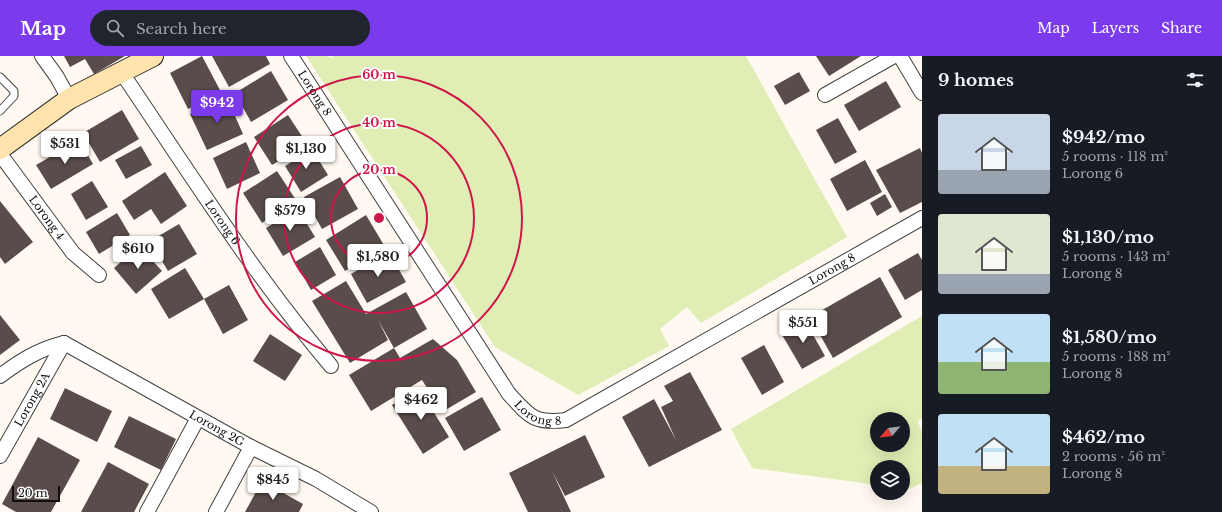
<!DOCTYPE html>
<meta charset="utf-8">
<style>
:root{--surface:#171b24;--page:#20242c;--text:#f1f3f6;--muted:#9ea1a6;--accent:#7c3aed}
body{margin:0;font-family:"Libre Baskerville",serif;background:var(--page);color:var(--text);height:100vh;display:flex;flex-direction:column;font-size:15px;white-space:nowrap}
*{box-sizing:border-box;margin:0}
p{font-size:13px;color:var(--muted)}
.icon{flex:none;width:22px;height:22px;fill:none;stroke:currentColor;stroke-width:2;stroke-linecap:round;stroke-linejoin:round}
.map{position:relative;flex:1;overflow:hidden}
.sheet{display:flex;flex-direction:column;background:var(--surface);width:300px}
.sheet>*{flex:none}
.needle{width:26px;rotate:242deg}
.fabs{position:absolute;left:870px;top:356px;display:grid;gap:8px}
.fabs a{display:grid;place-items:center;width:40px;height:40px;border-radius:50%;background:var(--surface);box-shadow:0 4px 16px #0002;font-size:20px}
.scale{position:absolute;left:12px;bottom:10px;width:48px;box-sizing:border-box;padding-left:4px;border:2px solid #0f0f0f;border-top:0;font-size:11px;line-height:14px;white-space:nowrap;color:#0f0f0f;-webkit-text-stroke:3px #fff;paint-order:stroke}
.price{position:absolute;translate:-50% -34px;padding:0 9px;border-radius:4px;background:#fff;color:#222;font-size:13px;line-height:26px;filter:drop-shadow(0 1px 2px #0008)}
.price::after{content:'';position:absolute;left:50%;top:24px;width:12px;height:9px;margin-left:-6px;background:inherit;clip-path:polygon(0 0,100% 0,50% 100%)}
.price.selected{background:var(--accent);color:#fff}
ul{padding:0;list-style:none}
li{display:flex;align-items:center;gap:12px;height:100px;padding:0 16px}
li span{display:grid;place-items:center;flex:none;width:112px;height:80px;border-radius:4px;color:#555}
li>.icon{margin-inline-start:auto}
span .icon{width:48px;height:48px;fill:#fffc;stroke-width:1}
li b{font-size:17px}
h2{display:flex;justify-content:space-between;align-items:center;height:48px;padding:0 16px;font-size:17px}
header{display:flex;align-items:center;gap:24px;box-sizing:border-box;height:56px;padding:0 20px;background:var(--accent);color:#fff}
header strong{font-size:19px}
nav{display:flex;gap:22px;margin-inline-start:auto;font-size:14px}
.search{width:280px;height:36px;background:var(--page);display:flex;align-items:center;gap:10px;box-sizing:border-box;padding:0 14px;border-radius:22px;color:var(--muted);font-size:15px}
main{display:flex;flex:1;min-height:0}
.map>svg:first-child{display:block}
.green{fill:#e0eeb5;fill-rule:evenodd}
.building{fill:#594c4a}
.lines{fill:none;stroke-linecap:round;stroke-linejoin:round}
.lane-casing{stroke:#424242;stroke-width:9}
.street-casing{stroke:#424242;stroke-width:16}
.secondary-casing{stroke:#313131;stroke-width:22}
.lane{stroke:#fff;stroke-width:7}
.street{stroke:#fff;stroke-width:14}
.secondary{stroke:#ffe3ac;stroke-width:20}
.ring{fill:none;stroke:#ce1749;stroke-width:2}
.labels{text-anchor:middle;stroke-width:4;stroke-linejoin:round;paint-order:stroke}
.street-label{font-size:11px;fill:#0f0f0f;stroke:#fff}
.centre{fill:#ce1749;stroke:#fff;stroke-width:2}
.ring-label{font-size:12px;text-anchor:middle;font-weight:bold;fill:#ce1749;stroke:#fff;stroke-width:4;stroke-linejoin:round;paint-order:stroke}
</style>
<header>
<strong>Map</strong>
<div class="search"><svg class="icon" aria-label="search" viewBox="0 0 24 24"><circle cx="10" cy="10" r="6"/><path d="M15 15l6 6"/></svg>Search here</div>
<nav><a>Map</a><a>Layers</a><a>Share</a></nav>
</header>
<main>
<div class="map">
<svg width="922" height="456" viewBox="0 0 922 456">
<rect width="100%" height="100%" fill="#fff9f1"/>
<g class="green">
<polygon points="306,0 327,0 332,2 333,0 746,0 847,181 701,267 687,251 660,273 669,290 578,339 495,291"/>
<path d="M 922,260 L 922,362 L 918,366 L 922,376 L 922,427 L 909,433 L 903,432 L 903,411 L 877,411 L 877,429 L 752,412 L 731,373 ZM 877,363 L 903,363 L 903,389 L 877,389 Z"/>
</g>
<g class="building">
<polygon points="64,0 125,0 94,18 85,3 70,11"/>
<polygon points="202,0 221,36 188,53 170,17"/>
<polygon points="212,0 266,0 270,8 229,31"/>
<polygon points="816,0 861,0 829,20"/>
<polygon points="271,15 288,44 251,66 235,37"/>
<polygon points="799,16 810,35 785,49 774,30"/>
<polygon points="886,25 901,51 859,75 844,49"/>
<polygon points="227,42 243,78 207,94 190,58"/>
<polygon points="122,54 139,83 100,106 83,77"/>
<polygon points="288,59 307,88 272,109 254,81"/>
<polygon points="838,62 857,96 835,108 816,74"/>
<polygon points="79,84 93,108 51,133 36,109"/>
<polygon points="246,86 260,117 227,133 213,102"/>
<polygon points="141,90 152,109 126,123 115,104"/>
<polygon points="920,92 922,97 922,146 900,157 876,114"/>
<polygon points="312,93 328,119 301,136 285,110"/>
<polygon points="865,104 882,136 847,155 830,123"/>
<polygon points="277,115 296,144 262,167 243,137"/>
<polygon points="165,116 187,150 161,168 151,153 134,164 122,145"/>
<polygon points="340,121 358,153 322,173 304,141"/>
<polygon points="92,125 108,151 86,164 71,138"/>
<polygon points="885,138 892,151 877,160 870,147"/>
<polygon points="0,145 33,186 5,208 0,201"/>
<polygon points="298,153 315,181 283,200 266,172"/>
<polygon points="117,157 130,179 99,198 86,176"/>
<polygon points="366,159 385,191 345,215 326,184"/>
<polygon points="179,168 197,198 168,215 150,185"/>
<polygon points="139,190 162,215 136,238 114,212"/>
<polygon points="320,191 336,219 311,234 295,206"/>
<polygon points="389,196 406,226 367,247 351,218"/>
<polygon points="918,197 922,204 922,234 905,244 888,214"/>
<polygon points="185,212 204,243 229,229 248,264 223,278 204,243 169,263 151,233"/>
<polygon points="880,221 902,261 833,302 810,261"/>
<polygon points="346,225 366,258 406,236 427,273 394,292 378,264 388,284 350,307 312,245"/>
<polygon points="0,259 20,284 0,299"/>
<polygon points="804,263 825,300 802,313 781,277"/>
<polygon points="270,278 302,299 285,325 253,305"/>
<polygon points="433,283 457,304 476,336 442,356 422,324 371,355 349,319 394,292 400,302"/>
<polygon points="764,289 784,326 762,339 741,302"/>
<polygon points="690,316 722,374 649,411 622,361 654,343 676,384 661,351 673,345 664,330"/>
<polygon points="65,332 112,355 97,386 50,363"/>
<polygon points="419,332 449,381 423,398 392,349"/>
<polygon points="482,341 501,374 464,395 445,362"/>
<polygon points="129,360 176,383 161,414 114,391"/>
<polygon points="585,379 605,421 565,440 552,415 571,456 528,456 509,417"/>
<polygon points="38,381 80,404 51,456 16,456 2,448"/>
<polygon points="108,406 149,428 134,456 81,456"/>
<polygon points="262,425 303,448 299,456 245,456"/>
</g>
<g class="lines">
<defs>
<polyline id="lane" points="0,21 14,35 14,40 0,55"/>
<g id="street">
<polyline points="42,0 57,21 69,43"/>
<path id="s1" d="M 291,0 L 509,338 C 529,360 534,368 566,364 L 922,162"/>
<polyline points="900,0 922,37"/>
<path id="s2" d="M 122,17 C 189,116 253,218 331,310"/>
<polyline points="825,39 894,0"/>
<path id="s3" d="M 0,98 L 73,197 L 99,219"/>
<path id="s4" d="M 64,287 L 251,391 L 316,423 L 371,456"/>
<path d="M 0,320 C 20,305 39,293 64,287"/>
<path id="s5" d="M 0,400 L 64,287"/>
<polyline points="147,456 198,362"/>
<polyline points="216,456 251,391"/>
</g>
<polyline id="secondary" points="0,93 69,43 153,0"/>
</defs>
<use href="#lane" class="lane-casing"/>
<use href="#street" class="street-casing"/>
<use href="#secondary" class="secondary-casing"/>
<use href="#lane" class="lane"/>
<use href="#street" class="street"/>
<use href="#secondary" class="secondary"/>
</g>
<g class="ring">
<circle cx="379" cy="162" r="48"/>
<circle cx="379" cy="162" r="95"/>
<circle cx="379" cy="162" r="143"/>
</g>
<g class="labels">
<g class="street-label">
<text dy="4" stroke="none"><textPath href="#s1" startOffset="44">Lorong 8</textPath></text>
<text dy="4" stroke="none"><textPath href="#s3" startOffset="79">Lorong 4</textPath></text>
<text dy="4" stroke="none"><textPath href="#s2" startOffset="180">Lorong 6</textPath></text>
<text dy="4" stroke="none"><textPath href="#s1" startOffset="775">Lorong 8</textPath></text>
<text dy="4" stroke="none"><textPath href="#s5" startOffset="65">Lorong 2A</textPath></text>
<text dy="4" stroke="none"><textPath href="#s1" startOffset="439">Lorong 8</textPath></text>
<text dy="4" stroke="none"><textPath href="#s4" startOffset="175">Lorong 2G</textPath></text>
</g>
</g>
<circle cx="379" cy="162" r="6" class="centre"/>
<g class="ring-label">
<text x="379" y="23">60 m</text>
<text x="379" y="71">40 m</text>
<text x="379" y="118">20 m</text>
</g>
</svg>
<div class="fabs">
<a><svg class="needle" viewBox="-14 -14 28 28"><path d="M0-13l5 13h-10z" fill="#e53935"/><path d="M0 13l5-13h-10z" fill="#9ea1a6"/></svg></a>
<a><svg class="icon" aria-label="layers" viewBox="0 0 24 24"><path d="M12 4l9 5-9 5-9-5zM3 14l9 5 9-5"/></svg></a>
</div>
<div class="scale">20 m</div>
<b class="price selected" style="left:217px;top:68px">$942</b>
<b class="price" style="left:65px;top:109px">$531</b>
<b class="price" style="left:306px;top:114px">$1,130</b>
<b class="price" style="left:290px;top:176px">$579</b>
<b class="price" style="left:138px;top:214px">$610</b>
<b class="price" style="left:378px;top:222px">$1,580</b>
<b class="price" style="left:803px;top:288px">$551</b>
<b class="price" style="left:421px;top:365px">$462</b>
<b class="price" style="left:273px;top:445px">$845</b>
</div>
<section class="sheet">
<h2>9 homes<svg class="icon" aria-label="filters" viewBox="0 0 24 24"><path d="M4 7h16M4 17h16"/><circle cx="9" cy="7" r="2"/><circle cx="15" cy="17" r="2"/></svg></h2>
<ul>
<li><span style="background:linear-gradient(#c9d6e8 70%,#9aa5b1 0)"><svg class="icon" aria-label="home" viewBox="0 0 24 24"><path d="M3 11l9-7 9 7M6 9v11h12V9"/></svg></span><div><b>$942/mo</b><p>5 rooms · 118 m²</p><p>Lorong 6</p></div></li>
<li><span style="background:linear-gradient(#dfe7d0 75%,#9aa5b1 0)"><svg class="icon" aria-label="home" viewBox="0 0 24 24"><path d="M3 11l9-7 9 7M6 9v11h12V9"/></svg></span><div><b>$1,130/mo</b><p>5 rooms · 143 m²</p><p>Lorong 8</p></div></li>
<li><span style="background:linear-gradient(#bfe0f5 60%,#8fb573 0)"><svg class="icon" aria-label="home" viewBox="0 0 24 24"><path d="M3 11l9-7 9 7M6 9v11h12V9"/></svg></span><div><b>$1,580/mo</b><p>5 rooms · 188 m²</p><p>Lorong 8</p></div></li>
<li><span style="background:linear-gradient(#bfe0f5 65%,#c2b280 0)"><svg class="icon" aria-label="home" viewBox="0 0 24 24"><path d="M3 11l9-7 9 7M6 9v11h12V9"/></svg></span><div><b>$462/mo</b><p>2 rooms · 56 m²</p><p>Lorong 8</p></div></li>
</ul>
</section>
</main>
